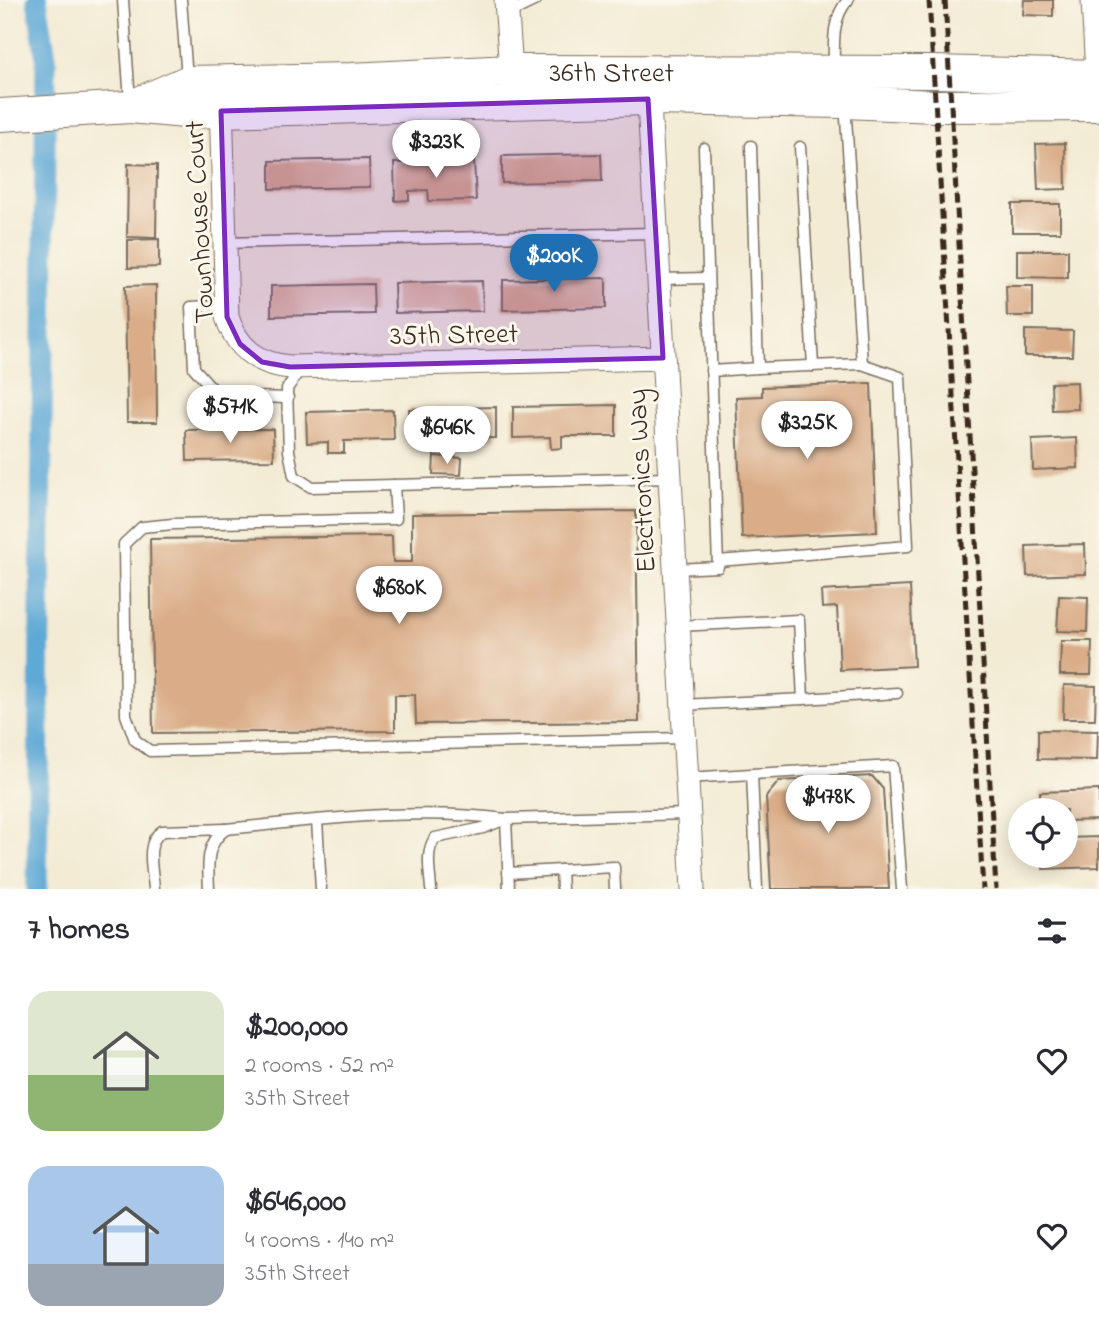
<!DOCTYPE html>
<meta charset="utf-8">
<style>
:root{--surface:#fff;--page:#f7f7f7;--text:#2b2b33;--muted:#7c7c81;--accent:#1f6fb2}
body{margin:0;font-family:"Indie Flower",sans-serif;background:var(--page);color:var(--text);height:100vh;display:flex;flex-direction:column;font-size:26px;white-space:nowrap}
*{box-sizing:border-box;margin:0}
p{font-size:23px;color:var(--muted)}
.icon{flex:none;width:38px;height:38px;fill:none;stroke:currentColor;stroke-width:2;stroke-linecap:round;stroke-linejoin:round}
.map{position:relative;height:889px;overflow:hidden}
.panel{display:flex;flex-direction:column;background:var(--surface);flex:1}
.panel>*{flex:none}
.buttons{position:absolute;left:1008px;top:798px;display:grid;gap:14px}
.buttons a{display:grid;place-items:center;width:70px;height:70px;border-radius:50%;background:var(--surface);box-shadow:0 4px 18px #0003;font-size:35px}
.price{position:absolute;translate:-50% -60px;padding:0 16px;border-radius:24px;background:#fff;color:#222;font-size:23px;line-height:46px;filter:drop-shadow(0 2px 4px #0008)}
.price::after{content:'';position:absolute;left:50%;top:42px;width:21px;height:16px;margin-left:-10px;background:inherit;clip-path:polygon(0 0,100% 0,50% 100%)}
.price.on{background:var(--accent);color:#fff}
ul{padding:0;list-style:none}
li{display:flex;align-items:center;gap:21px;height:175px;padding:0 28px}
li span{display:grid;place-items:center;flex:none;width:196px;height:140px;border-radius:21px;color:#555}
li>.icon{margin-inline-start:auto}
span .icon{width:84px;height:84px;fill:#fffc;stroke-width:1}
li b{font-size:30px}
h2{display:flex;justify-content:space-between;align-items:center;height:84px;padding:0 28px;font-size:30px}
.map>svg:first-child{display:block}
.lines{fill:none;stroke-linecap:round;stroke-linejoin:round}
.canal{stroke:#5ea9d6;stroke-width:21}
.building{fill:#daad88}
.lane-casing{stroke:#7b6e5e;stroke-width:13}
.street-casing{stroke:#7b6e5e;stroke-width:25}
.secondary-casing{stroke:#7b6e5e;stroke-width:34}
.lane{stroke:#fff;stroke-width:10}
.street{stroke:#fff;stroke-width:23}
.secondary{stroke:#fff;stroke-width:32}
.rail{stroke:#3b2a1e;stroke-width:5;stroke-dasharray:10 5;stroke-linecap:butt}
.marked{fill:#7b2cbf;fill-opacity:0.2;stroke:#7b2cbf;stroke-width:5;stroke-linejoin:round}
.labels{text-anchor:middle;stroke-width:6;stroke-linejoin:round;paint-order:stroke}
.street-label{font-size:28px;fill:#3b2a1e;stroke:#fbf7ec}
</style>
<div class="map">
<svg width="1099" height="889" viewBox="0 0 1099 889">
<rect width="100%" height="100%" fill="#fbf7ec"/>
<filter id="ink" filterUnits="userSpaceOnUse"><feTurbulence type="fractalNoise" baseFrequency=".0143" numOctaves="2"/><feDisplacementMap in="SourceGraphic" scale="14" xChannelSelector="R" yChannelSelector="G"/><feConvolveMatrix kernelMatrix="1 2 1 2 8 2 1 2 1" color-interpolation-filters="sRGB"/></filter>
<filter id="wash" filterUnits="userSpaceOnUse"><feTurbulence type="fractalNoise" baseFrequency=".00686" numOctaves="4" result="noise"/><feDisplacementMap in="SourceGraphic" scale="28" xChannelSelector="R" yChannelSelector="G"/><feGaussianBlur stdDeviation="1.57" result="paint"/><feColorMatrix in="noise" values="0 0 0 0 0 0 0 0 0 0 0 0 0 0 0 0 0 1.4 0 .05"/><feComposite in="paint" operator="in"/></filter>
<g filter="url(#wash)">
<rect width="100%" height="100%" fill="#f3ebd4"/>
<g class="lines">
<polyline class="canal" points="37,0 46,58 37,889"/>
</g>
<g id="blocks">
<g class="building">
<polygon points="1024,0 1053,0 1053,16 1023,15"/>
<polygon points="1065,143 1066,189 1038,190 1036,144"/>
<polygon points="601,154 602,181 502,183 502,156"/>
<polygon points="369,159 370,187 270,189 270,161"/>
<polygon points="474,160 476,200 429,201 428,190 409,191 409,200 395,201 394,163"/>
<polygon points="128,164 157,165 156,238 127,237"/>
<rect x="1012" y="204" width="48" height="28"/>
<polygon points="159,239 159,267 128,268 128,240"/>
<polygon points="1017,250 1068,250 1068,278 1017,277"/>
<polygon points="606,278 606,308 503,310 503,280"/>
<polygon points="482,281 483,311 395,313 394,283"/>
<polygon points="373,284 374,314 271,316 271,286"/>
<polygon points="156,285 157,422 127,422 125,286"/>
<polygon points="1006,286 1033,286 1033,316 1007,316"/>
<polygon points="1025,330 1073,331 1072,356 1025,356"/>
<polygon points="1077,382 1078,409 1052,410 1051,383"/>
<polygon points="871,383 877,532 742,538 736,397 762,396 762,387"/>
<polygon points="616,405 616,436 562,436 562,448 551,449 550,437 513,438 513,407"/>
<polygon points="496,407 496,438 410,440 409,409"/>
<polygon points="393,410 394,440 344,441 344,453 328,453 328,442 307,443 306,412"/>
<polygon points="273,429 274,460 187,461 186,430"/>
<polygon points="1077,438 1078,468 1033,470 1032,440"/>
<polygon points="434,456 462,458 461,475 433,474"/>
<polygon points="636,511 639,722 416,724 415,695 395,695 395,731 153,733 150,539 392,536 393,562 412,562 412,514"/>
<polygon points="1085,544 1086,574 1027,576 1026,546"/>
<polygon points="910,586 914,666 840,670 837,607 822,608 821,591"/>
<polygon points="1059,596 1088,597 1087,632 1057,631"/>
<polygon points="1061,641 1092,641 1091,675 1060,675"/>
<polygon points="1064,685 1096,686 1095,719 1063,719"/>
<polygon points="1038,730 1098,731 1097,760 1038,759"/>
<polygon points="872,776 883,789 889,889 771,889 766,797 779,781"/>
<polygon points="1099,790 1099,820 1066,821 1066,810 1040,810 1040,792"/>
<polygon points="1099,837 1099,867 1043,869 1043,856 1066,856 1066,838"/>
</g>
</g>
</g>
<g filter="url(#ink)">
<use href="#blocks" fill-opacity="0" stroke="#7b6e5e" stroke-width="2"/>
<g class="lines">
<defs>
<g id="lane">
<polyline points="123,0 130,102"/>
<polyline points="181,0 187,79"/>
<polyline points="507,14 536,0"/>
<path d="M 834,70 C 834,45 831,19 848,0"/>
<polyline points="800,147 813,366"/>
<polyline points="225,243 655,233"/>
<polyline points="659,279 708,278"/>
<polyline points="227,305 191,307 194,368 219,396 288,398"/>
<polyline points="758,368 862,364 845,103"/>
<polyline points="300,369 287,389 289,451 294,476 311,487 394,485"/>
<polyline points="711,371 758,368 751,146"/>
<polyline points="669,478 394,485 396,519 173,524 142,527 124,544 126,715 135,740 150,751 684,738"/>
<polyline points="718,561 908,546 900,377 862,364"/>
<polyline points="675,569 718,567 704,148"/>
<polyline points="678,626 799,620 803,699 682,705"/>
<polyline points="803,699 897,693"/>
<polyline points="752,774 893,766 902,889"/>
<polyline points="687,778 752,774 757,889"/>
<polyline points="317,820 321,889"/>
<polyline points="561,870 562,889"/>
<polyline points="508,873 614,867 615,889"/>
<path d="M 154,889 C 153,870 144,843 162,831 L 226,829"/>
<path d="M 209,889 C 208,866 205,843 226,829 C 319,820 413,807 506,819"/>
<path d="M 431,889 C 430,872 425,852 435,838 L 483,828 L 503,820"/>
<polyline points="509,889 506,819 688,814"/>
</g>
<g id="street">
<polyline points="506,0 512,85"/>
<polyline points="1093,0 1098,91"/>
<polyline points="648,85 693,889"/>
<path d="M 221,98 L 227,317 C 237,348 257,364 290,367 L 663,358"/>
</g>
<g id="secondary">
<path id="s1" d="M 132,106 L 187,82 L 351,79 L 511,71 L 933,72 L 1099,76"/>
<polyline points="0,115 130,107 186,112 648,99 845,102 935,106 1099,105"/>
</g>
</defs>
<use href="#lane" class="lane-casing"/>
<use href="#street" class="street-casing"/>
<use href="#secondary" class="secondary-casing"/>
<use href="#lane" class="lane"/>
<use href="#street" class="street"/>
<use href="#secondary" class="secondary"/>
<g class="rail">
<polyline points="929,0 983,889"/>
<polyline points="945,0 996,889"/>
</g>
</g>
</g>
<path class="marked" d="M 648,99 L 663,358 L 290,367 L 262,362 L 240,344 L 227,317 L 221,111 Z"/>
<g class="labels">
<g class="street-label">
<text dy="10" stroke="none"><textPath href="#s1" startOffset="485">36th Street</textPath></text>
<text transform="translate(198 222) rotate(-93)" y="10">Townhouse Court</text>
<text transform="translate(454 333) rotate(-1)" y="10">35th Street</text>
<text transform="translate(640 481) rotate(-93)" y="10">Electronics Way</text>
</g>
</g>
</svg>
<div class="buttons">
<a><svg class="icon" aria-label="locate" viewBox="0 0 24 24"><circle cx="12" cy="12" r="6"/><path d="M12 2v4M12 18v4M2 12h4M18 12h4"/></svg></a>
</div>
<b class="price" style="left:436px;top:180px">$323K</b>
<b class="price on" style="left:554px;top:294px">$200K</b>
<b class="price" style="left:230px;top:445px">$571K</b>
<b class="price" style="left:807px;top:461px">$325K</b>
<b class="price" style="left:447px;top:466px">$646K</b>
<b class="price" style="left:399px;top:626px">$680K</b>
<b class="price" style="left:828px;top:835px">$478K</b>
</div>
<section class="panel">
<h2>7 homes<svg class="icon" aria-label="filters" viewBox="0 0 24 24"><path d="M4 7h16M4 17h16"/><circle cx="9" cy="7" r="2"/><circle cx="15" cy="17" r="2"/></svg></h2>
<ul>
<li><span style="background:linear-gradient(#dfe7d0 60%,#8fb573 0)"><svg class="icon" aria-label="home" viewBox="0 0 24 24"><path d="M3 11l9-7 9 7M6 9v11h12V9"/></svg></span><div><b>$200,000</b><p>2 rooms · 52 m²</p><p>35th Street</p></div><svg class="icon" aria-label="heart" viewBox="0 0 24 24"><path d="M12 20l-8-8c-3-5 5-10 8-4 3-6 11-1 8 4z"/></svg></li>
<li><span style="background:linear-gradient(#a9c7e8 70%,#9aa5b1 0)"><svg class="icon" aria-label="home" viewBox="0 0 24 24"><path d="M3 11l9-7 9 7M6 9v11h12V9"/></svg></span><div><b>$646,000</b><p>4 rooms · 140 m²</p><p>35th Street</p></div><svg class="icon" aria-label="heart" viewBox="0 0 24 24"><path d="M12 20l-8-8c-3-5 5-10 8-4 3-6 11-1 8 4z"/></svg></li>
</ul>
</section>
